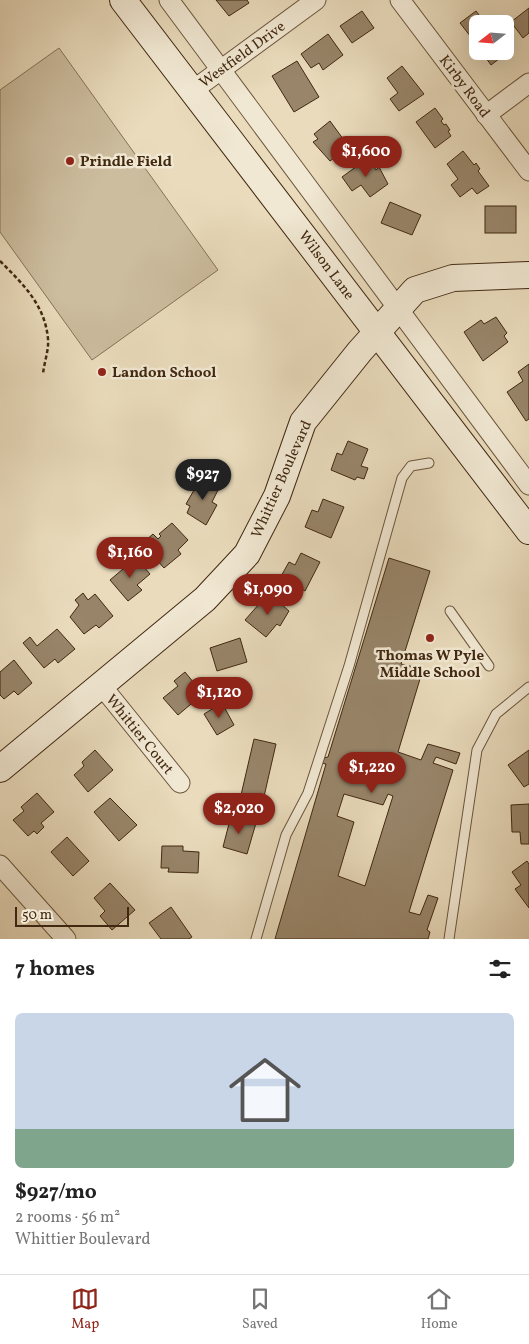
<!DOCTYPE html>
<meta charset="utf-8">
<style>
:root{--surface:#fff;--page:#f6f6f6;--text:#222;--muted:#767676;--line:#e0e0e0;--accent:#8f2418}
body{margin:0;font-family:Vollkorn,serif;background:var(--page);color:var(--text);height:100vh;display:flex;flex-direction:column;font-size:19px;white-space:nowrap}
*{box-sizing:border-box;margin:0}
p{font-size:16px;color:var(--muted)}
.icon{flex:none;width:28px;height:28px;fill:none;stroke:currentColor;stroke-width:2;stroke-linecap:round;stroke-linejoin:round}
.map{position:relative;height:939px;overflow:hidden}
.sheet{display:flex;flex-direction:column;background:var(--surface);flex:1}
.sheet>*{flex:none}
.needle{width:32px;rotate:253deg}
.tools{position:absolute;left:469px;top:15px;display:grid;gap:10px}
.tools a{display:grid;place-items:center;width:45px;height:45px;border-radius:8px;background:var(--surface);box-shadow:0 5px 20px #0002;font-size:25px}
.scale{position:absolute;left:15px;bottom:12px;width:114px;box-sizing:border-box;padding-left:5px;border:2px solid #412811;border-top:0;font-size:14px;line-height:18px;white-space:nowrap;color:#412811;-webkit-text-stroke:4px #f1e8d3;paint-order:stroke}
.price{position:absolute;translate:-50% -42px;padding:0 11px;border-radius:18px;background:var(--accent);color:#fff;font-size:16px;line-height:32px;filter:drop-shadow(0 1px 2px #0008)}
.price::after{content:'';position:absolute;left:50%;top:30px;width:15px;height:11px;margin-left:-8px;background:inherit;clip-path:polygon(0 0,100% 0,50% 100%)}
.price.on{background:#222;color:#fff}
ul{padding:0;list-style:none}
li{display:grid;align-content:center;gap:10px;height:265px;padding:0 15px}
li span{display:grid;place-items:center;height:155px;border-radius:8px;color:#555}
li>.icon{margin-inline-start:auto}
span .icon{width:90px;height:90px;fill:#fffc;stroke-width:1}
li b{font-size:21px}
h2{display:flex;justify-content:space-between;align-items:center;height:60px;padding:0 15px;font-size:21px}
.tabs{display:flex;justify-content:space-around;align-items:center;height:70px;border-top:1px solid var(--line);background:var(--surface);font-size:14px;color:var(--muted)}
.tabs a{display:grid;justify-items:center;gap:2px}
.tabs .on{color:var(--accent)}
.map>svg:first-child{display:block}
.green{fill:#ccbd9f;stroke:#867258}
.building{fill:#98856a;stroke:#412811;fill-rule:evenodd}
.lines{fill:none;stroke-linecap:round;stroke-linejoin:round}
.lane-casing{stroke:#6b553c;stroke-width:11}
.street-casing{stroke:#6b553c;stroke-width:21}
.secondary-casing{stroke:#412811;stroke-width:28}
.path{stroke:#412811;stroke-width:2.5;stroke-dasharray:4 2.5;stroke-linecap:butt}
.lane{stroke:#f1e8d3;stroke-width:9}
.street{stroke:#f1e8d3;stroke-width:19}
.secondary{stroke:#f1e8d3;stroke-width:26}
.poi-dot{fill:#8f2418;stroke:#f1e8d3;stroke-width:2}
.labels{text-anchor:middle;stroke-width:5;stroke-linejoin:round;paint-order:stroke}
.street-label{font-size:15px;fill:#412811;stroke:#f1e8d3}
.poi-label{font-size:15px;font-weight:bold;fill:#412811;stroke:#f1e8d3;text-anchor:start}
</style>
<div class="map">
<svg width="529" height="939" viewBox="0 0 529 939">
<rect width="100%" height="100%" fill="#e9dbbc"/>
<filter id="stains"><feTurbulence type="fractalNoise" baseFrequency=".004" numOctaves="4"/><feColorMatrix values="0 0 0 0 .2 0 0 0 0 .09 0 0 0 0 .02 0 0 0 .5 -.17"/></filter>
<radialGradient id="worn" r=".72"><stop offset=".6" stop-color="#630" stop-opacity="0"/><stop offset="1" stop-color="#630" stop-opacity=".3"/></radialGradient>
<polygon class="green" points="59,48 218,270 92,360 0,232 0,90"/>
<g class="building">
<polygon points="216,0 247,0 249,3 229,16"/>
<polygon points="529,8 529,33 523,38 511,22"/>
<polygon points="362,11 374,28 352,43 340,26"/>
<polygon points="476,11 486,24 478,24 478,46 460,23"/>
<polygon points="328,34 343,55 323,70 319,63 311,68 301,54"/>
<polygon points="505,49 508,52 491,65 481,51 505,51"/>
<polygon points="297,61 319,97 294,112 272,76"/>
<polygon points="402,66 424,94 399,111 390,99 398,93 387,78"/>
<polygon points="435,108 443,119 441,121 444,125 446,124 450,130 448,131 451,136 435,148 416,122"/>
<polygon points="330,121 349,147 330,161 313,142 318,139 314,134"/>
<polygon points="463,151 474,165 476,163 480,169 478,171 489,186 477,194 472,188 460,197 451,185 458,179 447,164"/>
<polygon points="368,158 376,170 379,167 388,184 370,197 361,185 352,191 342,177"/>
<polygon points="390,202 421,215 412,235 381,223"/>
<rect x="485" y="206" width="31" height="27"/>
<polygon points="496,317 507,333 504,336 508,342 483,361 464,332 481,320 484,324"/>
<polygon points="529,364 529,419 526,421 507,392 523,381 518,372"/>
<polygon points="348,441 368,449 361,466 368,468 364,479 357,477 355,480 331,470 337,453 342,455"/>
<polygon points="201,478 219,488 212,502 217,505 206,525 187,513 190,506 186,504"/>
<polygon points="323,499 344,507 331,538 305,527 312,510 318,512"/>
<polygon points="172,523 188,540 178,550 181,554 164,568 146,548 149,545 145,541 153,534 158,539 161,536 159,534"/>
<polygon points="301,553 320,562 305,591 280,578 289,562 295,565"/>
<polygon points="136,558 150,574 137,585 142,590 128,601 110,580"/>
<path d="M 389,558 L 430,571 L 401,664 L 423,669 L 398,752 L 421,760 L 428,744 L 460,753 L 456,764 L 436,757 L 433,763 L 453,770 L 409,912 L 420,915 L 428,895 L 438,898 L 427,930 L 430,932 L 428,939 L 275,939 L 326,764 L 321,763 L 323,758 L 328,757 ZM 344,794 L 383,805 L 388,794 L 393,796 L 365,886 L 338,876 L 354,822 L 337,816 Z"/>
<polygon points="83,593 88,600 95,594 113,616 99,628 96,625 84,634 70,617 79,605 75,600"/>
<polygon points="272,596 289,611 280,626 277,624 266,637 245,620 260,603 263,606"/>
<polygon points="57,629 75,649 58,663 55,659 44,668 23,643 30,637 37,646"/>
<polygon points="240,638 247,662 217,671 210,648"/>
<polygon points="14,660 32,683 18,695 14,691 4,699 0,695 0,672"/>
<polygon points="185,672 203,694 178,715 163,698 178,686 174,681"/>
<polygon points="222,703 234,725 217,735 204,714"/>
<polygon points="254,739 276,744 263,801 241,795"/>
<polygon points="95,750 113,770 88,792 74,775 84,766 82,762"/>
<polygon points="529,750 529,784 524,787 508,765"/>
<polygon points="37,793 54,812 41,823 44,827 37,834 34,831 28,836 13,820 24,811 21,807"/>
<polygon points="110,798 137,825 119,841 94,812"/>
<polygon points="529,804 529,844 521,844 520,832 512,832 511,805"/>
<polygon points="231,816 256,823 247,854 223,847"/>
<polygon points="67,837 89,861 73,876 51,852"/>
<polygon points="162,846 183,846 183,851 199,852 198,873 168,872 169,868 161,868"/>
<polygon points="527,861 529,864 529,908 515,889 521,885 512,872"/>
<polygon points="110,883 135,910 112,930 100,916 105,911 94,898"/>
<polygon points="171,907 192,937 189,939 161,939 149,923"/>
</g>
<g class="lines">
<defs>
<g id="lane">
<polyline points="450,611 489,666"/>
<polyline points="256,939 286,835 308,793 349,666 402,478 411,466 429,463"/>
<polyline points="449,939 477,750 496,714 529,687"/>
</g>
<g id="street">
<polyline points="169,0 529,485"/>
<polyline points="400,0 529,171"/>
<polyline points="192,91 316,0"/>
<polyline points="486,115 529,83"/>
<polyline points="101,685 180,783"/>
<polyline points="0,865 66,939"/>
</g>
<g id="secondary">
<polyline points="123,0 529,531"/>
<polyline points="0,769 205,599 247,554 277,496 303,422 360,351 415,290 453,278 529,275"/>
</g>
</defs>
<use href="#lane" class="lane-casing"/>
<use href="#street" class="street-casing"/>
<use href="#secondary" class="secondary-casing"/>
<path class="path" d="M 0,261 C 23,284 45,305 48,339 C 49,350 44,363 43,374"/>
<use href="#lane" class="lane"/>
<use href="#street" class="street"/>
<use href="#secondary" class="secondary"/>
</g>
<g class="poi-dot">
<circle cx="70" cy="161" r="5"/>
<circle cx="102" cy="372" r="5"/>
<circle cx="430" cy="638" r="5"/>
</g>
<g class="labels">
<g class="street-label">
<text transform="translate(242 54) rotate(-36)" y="5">Westfield Drive</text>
<text transform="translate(465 86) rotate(53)" y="5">Kirby Road</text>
<text transform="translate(327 265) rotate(53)" y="5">Wilson Lane</text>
<text transform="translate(281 479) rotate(-66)" y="5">Whittier Boulevard</text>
<text transform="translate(140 734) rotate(51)" y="5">Whittier Court</text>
</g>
<g class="poi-label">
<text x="80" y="166">Prindle Field</text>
<text x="112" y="377">Landon School</text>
<text x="430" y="660" text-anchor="middle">Thomas W Pyle<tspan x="430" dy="17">Middle School</tspan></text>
</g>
</g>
<rect width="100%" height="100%" filter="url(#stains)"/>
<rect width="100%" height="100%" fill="url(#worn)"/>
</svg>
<div class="tools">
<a><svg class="needle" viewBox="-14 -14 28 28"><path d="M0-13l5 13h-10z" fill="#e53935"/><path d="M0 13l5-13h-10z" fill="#767676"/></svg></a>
</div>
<div class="scale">50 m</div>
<b class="price" style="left:366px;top:178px">$1,600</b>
<b class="price on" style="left:203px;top:501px">$927</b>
<b class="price" style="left:130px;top:579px">$1,160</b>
<b class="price" style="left:268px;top:616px">$1,090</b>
<b class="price" style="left:219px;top:719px">$1,120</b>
<b class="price" style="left:372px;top:794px">$1,220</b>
<b class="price" style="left:239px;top:835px">$2,020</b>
</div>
<section class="sheet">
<h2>7 homes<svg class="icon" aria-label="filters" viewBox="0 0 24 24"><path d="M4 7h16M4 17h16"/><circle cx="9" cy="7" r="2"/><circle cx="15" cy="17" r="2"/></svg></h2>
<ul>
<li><span style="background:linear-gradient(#c9d6e8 75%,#7fa58c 0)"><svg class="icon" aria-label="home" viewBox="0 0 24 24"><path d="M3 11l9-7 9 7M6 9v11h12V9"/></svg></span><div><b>$927/mo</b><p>2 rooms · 56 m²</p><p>Whittier Boulevard</p></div></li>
</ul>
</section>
<nav class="tabs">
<a class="on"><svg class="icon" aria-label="map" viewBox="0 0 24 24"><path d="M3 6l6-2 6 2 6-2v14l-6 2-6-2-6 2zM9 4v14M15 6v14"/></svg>Map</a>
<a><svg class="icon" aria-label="saved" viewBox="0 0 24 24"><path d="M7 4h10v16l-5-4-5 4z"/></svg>Saved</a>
<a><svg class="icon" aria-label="home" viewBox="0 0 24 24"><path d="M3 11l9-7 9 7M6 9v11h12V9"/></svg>Home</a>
</nav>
